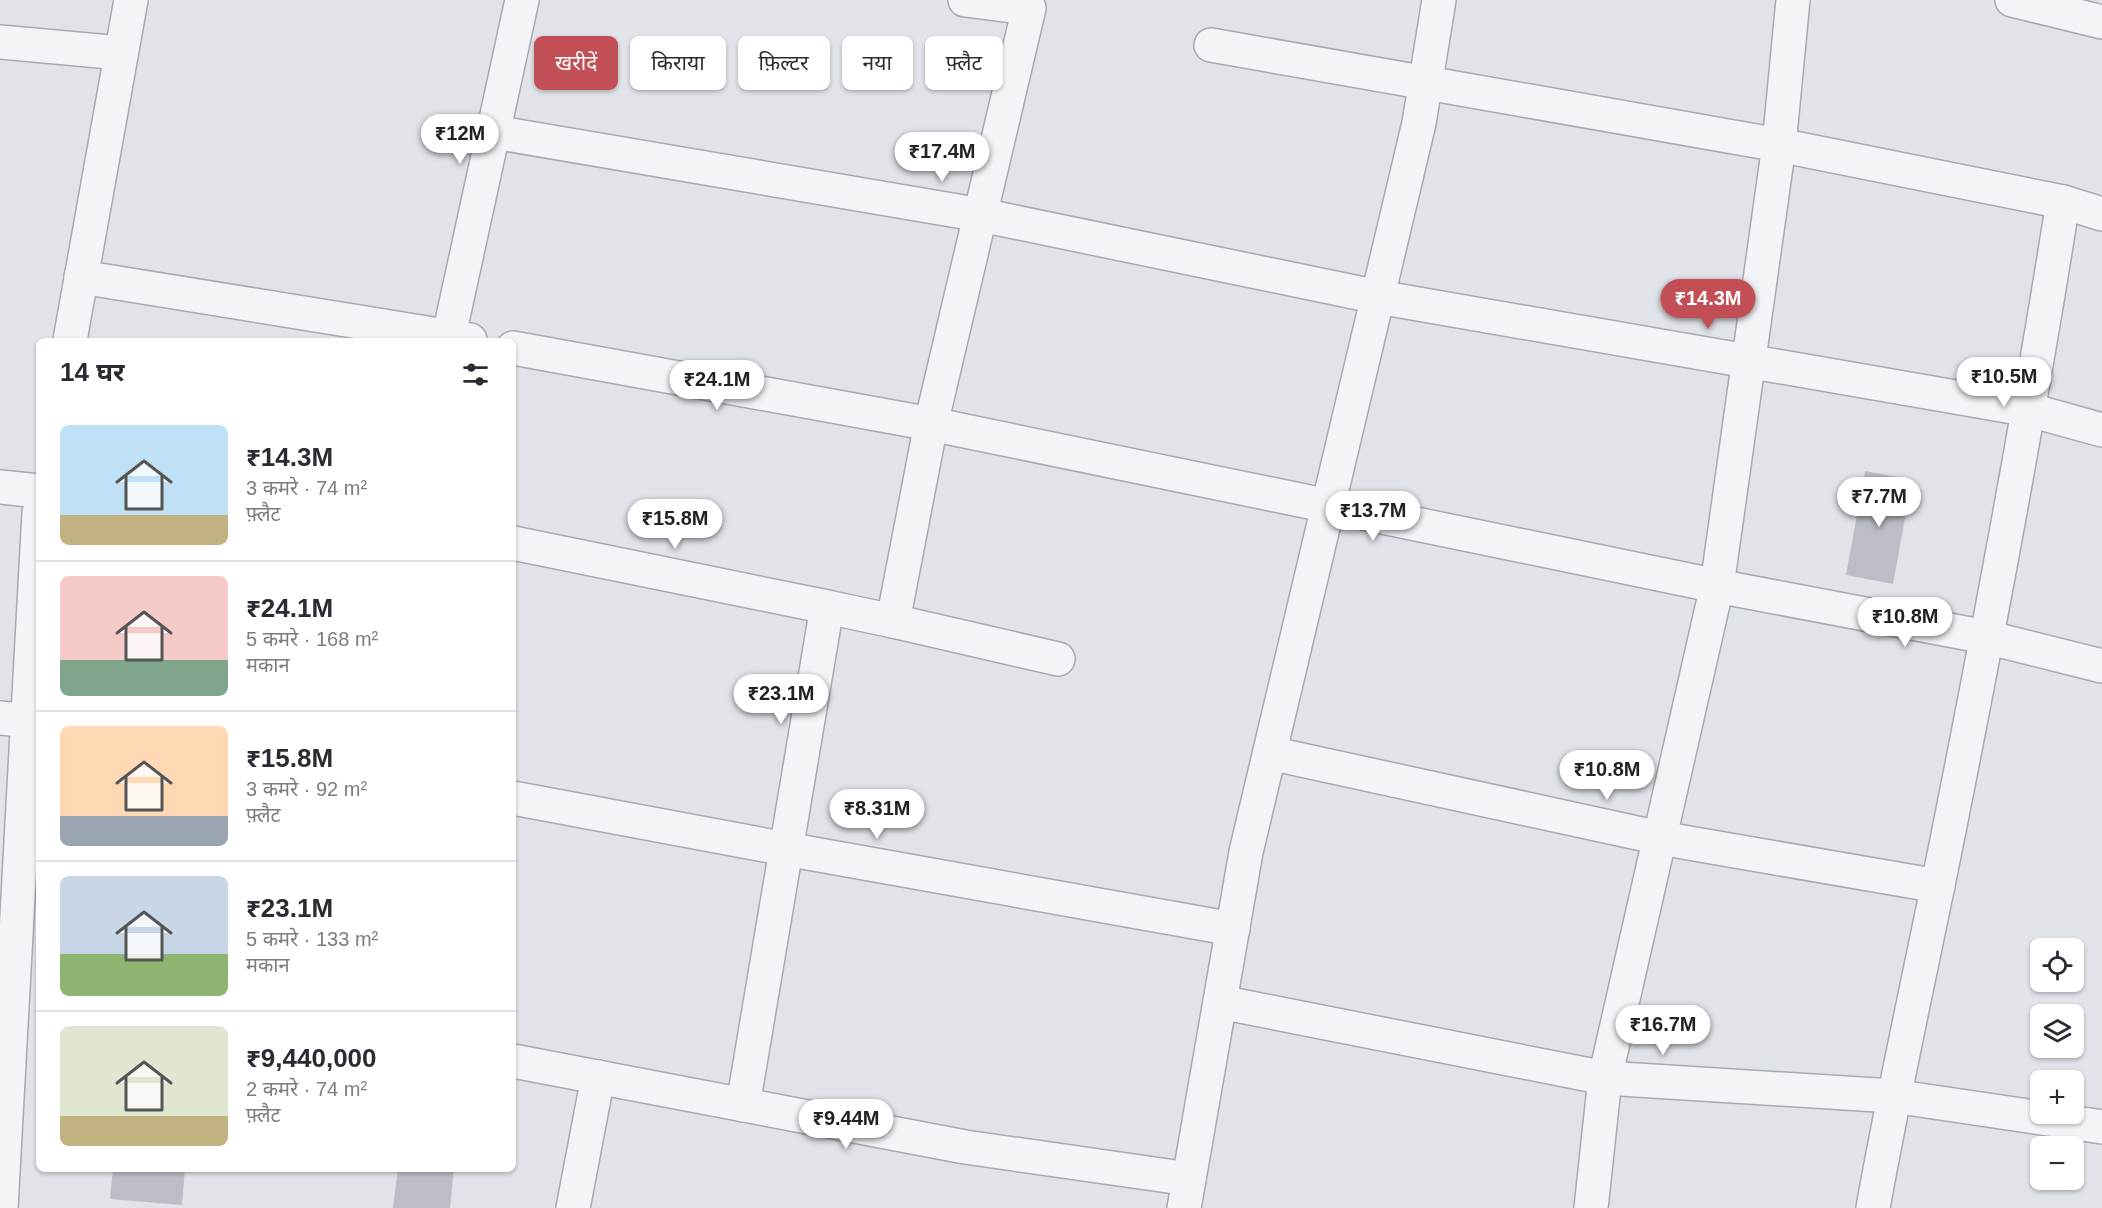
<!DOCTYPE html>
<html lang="hi">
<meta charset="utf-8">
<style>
:root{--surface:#fff;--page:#f2f2f3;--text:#2b2b33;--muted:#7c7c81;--line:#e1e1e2;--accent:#c34f56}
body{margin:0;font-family:Arial,"Noto Sans Devanagari",sans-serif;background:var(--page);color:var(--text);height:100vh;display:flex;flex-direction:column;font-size:22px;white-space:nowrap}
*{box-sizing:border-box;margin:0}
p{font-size:20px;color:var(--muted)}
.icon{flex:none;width:33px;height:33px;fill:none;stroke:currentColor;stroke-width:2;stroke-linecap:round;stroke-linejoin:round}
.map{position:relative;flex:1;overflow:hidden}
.sheet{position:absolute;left:36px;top:338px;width:480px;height:834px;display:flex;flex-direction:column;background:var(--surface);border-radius:9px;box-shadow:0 2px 4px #0004}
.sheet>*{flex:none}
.top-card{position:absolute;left:534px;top:36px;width:570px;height:54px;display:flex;gap:12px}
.buttons{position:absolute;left:2030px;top:938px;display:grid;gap:12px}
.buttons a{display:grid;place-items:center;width:54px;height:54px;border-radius:9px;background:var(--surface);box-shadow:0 2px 4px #0004;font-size:30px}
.price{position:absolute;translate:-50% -51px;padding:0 14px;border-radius:21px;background:#fff;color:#222;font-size:20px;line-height:39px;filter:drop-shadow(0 2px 3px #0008)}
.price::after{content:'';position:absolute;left:50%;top:36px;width:18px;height:14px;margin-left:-9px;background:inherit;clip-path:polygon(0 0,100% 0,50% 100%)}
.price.on{background:var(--accent);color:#fff}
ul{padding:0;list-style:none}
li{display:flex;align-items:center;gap:18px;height:150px;padding:0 24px}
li+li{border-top:2px solid var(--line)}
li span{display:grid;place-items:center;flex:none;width:168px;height:120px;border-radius:9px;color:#555}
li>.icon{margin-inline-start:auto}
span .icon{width:72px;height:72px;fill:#fffc;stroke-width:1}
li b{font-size:26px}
h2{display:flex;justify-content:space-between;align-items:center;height:72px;padding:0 24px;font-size:26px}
.chip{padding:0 21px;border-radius:9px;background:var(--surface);box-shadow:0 2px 4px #0004;font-size:21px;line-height:54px}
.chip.on{background:var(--accent);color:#fff}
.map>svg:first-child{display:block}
.building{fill:#bbbec7}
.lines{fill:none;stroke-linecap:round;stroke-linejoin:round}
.minor-casing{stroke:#a6aab2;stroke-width:36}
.minor{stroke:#f3f4f7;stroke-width:33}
</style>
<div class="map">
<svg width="2102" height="1208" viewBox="0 0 2102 1208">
<rect width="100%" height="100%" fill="#e0e3e8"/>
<g class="building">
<polygon points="1865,471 1912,480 1893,584 1846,575"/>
<polygon points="113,1168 185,1168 182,1205 110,1199"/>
<polygon points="398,1168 454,1168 450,1208 393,1208"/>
</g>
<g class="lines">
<defs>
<g id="minor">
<polyline points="965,0 1029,8 931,424 1717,586 1605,1078 1591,1208"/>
<polyline points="1793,0 1779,145 1717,586 1986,637 2102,666"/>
<polyline points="2012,0 2102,22"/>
<polyline points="0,42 121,53"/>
<path d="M 1211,45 L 1779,145 L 2063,202 C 2031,404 1994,604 1954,805 C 1928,939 1897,1073 1873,1208"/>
<polyline points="494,132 981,215 1378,297 2030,410 2102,430"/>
<polyline points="2063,202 2102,214"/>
<polyline points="81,277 470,340"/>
<polyline points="70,340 131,0"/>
<polyline points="448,340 522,0"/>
<polyline points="513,348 931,424 893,621 827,607 743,1105"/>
<polyline points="0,487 39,491"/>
<polyline points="513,543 827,607"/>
<polyline points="893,621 1058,659"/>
<polyline points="0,718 39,722"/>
<polyline points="1270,753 1660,838 1938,886"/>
<polyline points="513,798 786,849 1233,929"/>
<polyline points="1220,1002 1605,1078 1893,1096 2102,1127"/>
<polyline points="513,1061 965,1147 1189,1179"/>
<polyline points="1,1208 39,513"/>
<polyline points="573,1208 598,1077"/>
<polyline points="1184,1208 1246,852 1419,123 1439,0"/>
</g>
</defs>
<use href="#minor" class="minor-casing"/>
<use href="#minor" class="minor"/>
</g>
</svg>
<div class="buttons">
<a><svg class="icon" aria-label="locate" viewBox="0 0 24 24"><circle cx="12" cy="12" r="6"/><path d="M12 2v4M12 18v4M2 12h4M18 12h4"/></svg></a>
<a><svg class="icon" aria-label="layers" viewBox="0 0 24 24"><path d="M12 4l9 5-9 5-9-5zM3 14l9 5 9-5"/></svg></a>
<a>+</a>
<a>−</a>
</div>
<b class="price" style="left:460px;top:165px">₹12M</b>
<b class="price" style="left:942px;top:183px">₹17.4M</b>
<b class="price on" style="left:1708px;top:330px">₹14.3M</b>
<b class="price" style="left:2004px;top:408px">₹10.5M</b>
<b class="price" style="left:717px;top:411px">₹24.1M</b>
<b class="price" style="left:1879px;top:528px">₹7.7M</b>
<b class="price" style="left:1373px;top:542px">₹13.7M</b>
<b class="price" style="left:675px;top:550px">₹15.8M</b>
<b class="price" style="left:1905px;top:648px">₹10.8M</b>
<b class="price" style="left:781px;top:725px">₹23.1M</b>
<b class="price" style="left:1607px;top:801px">₹10.8M</b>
<b class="price" style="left:877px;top:840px">₹8.31M</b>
<b class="price" style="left:1663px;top:1056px">₹16.7M</b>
<b class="price" style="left:846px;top:1150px">₹9.44M</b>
<div class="top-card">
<a class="chip on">खरीदें</a>
<a class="chip">किराया</a>
<a class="chip">फ़िल्टर</a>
<a class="chip">नया</a>
<a class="chip">फ़्लैट</a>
</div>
<section class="sheet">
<h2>14 घर<svg class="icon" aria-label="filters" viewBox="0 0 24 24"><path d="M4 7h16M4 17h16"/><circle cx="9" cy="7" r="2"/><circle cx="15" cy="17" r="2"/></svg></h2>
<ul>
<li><span style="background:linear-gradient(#bfe0f5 75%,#c2b280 0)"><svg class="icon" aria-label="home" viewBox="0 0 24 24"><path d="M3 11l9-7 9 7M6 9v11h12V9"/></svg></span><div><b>₹14.3M</b><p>3 कमरे · 74 m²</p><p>फ़्लैट</p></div></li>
<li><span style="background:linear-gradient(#f6c9c9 70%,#7fa58c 0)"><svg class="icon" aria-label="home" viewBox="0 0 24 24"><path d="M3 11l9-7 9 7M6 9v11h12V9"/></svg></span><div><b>₹24.1M</b><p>5 कमरे · 168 m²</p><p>मकान</p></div></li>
<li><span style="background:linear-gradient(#ffd9b3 75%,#9aa5b1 0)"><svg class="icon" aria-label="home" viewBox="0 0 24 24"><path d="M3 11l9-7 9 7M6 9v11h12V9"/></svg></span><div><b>₹15.8M</b><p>3 कमरे · 92 m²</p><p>फ़्लैट</p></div></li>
<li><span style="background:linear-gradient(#c9d6e8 65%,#8fb573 0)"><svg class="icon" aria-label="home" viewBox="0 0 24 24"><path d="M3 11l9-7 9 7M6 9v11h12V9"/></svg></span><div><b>₹23.1M</b><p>5 कमरे · 133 m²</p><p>मकान</p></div></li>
<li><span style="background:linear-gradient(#dfe7d0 75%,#c2b280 0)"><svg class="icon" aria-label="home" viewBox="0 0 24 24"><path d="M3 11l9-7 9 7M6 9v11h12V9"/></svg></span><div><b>₹9,440,000</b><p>2 कमरे · 74 m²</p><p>फ़्लैट</p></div></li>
</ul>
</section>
</div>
